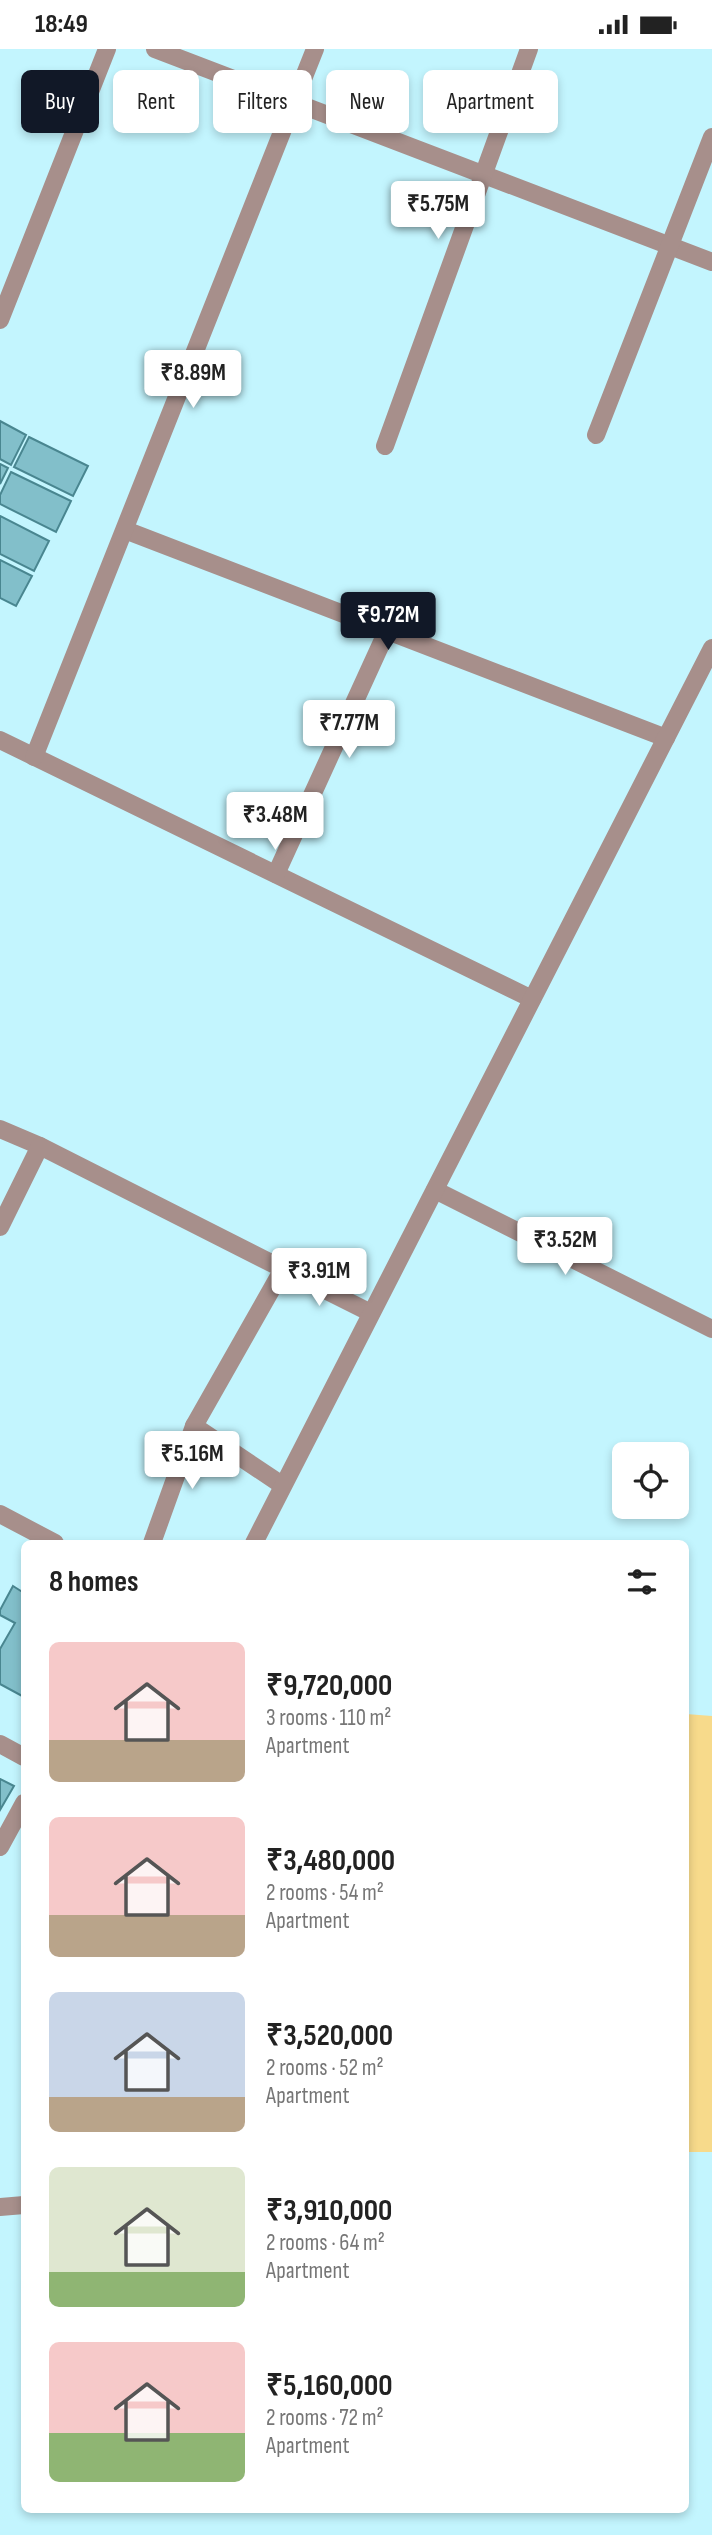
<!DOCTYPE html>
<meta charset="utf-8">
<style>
:root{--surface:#fff;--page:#f6f6f6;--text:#222;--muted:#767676;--accent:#111827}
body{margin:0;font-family:"Sofia Sans Condensed",sans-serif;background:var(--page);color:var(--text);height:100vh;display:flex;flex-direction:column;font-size:26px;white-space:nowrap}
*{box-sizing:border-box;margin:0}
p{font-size:23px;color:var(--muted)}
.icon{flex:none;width:38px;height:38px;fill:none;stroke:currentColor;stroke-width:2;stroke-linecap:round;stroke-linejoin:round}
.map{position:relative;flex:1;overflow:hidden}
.sheet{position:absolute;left:21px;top:1491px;width:668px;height:973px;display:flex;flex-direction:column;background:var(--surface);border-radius:10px;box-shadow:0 4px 10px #0003}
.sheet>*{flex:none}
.banner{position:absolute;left:21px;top:21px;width:670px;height:63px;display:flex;gap:14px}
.tools{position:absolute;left:612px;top:1393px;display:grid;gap:14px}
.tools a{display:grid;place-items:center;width:77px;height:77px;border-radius:10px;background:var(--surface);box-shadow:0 4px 10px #0003;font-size:35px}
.price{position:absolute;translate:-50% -60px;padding:0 16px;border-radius:7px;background:#fff;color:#222;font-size:23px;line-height:46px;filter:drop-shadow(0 2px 4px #0008)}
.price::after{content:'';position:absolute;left:50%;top:42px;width:21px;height:16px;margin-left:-10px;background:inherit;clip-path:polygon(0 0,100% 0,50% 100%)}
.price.current{background:var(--accent);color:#fff}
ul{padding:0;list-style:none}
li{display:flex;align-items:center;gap:21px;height:175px;padding:0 28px}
li span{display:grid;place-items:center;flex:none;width:196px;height:140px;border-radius:10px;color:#555}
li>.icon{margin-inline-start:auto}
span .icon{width:84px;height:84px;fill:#fffc;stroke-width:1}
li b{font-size:30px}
h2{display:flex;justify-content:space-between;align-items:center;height:84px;padding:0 28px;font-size:30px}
.chip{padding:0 24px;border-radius:10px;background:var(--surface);box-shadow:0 4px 10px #0003;font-size:24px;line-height:63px}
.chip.current{background:var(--accent);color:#fff}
.status{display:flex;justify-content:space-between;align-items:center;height:49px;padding:0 35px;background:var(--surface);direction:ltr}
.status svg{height:19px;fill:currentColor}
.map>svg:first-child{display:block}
.green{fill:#f7da8b}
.building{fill:#82bfca;stroke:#498690;stroke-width:2}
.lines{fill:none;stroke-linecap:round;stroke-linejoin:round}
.minor{stroke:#a78f8b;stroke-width:18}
</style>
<div class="status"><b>18:49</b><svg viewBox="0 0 49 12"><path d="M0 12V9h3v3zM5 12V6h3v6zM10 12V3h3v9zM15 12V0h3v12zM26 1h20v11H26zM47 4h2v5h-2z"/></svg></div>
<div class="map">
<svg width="712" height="2486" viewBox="0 0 712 2486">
<rect width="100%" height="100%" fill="#c3f5fe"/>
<polygon class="green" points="686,1665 712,1667 712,2103 686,2103"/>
<g class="building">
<polygon points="0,372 26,386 11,416 0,410"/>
<polygon points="29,388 88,417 73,447 14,418"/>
<polygon points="0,415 8,419 0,435"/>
<polygon points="11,423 71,452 56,483 0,455 0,446"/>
<polygon points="0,467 49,492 34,522 0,505"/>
<polygon points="0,511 32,527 16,557 0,549"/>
<polygon points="13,1537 24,1544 24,1648 0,1635 0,1600 15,1574 0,1566 0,1561"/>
<polygon points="0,1730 14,1737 0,1761"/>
</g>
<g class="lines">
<g class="minor">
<polyline points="155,0 712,213"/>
<polyline points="0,271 107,0"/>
<polyline points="596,386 712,88"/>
<polyline points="385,397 529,0"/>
<polyline points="125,481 666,689"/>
<polyline points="0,691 532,950"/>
<polyline points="34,708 315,0"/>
<polyline points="276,825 387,582"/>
<polyline points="0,1080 40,1097"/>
<polyline points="435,1141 712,1280"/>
<polyline points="0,1178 40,1097 283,1220 194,1377 282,1436"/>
<polyline points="283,1220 371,1264"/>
<polyline points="0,1465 55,1494"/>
<polyline points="152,1494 194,1377"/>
<polyline points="254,1494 712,599"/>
<polyline points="0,1695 24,1708"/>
<polyline points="0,1798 24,1754"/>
<polyline points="0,2158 24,2156"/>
</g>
</g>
</svg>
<div class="tools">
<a><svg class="icon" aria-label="locate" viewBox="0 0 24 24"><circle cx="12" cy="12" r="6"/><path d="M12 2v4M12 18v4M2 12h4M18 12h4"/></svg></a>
</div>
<b class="price" style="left:438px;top:192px">₹5.75M</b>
<b class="price" style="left:193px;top:361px">₹8.89M</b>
<b class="price current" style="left:388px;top:603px">₹9.72M</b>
<b class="price" style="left:349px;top:711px">₹7.77M</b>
<b class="price" style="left:275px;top:803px">₹3.48M</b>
<b class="price" style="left:565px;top:1228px">₹3.52M</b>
<b class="price" style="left:319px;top:1259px">₹3.91M</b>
<b class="price" style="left:192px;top:1442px">₹5.16M</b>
<div class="banner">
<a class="chip current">Buy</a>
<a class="chip">Rent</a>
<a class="chip">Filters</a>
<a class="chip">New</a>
<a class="chip">Apartment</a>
</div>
<section class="sheet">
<h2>8 homes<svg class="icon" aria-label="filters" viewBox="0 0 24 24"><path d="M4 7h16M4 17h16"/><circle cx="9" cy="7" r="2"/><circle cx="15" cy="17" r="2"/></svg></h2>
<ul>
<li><span style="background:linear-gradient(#f6c9c9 70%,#b9a48a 0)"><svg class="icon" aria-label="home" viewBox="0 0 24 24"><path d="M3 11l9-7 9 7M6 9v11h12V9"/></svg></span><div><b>₹9,720,000</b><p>3 rooms · 110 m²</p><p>Apartment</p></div></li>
<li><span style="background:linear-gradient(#f6c9c9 70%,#b9a48a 0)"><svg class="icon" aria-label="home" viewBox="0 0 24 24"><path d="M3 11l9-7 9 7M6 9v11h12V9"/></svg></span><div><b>₹3,480,000</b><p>2 rooms · 54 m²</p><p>Apartment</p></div></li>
<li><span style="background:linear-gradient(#c9d6e8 75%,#b9a48a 0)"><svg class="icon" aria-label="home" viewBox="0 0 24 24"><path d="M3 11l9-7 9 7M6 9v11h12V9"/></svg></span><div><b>₹3,520,000</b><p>2 rooms · 52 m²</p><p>Apartment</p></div></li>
<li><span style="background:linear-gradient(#dfe7d0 75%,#8fb573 0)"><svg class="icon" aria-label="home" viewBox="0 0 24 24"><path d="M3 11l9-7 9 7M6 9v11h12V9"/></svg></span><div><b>₹3,910,000</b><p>2 rooms · 64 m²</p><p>Apartment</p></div></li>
<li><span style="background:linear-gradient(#f6c9c9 65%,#8fb573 0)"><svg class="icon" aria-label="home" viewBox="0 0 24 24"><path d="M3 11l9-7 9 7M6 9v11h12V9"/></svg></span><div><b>₹5,160,000</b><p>2 rooms · 72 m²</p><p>Apartment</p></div></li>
</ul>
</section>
</div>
